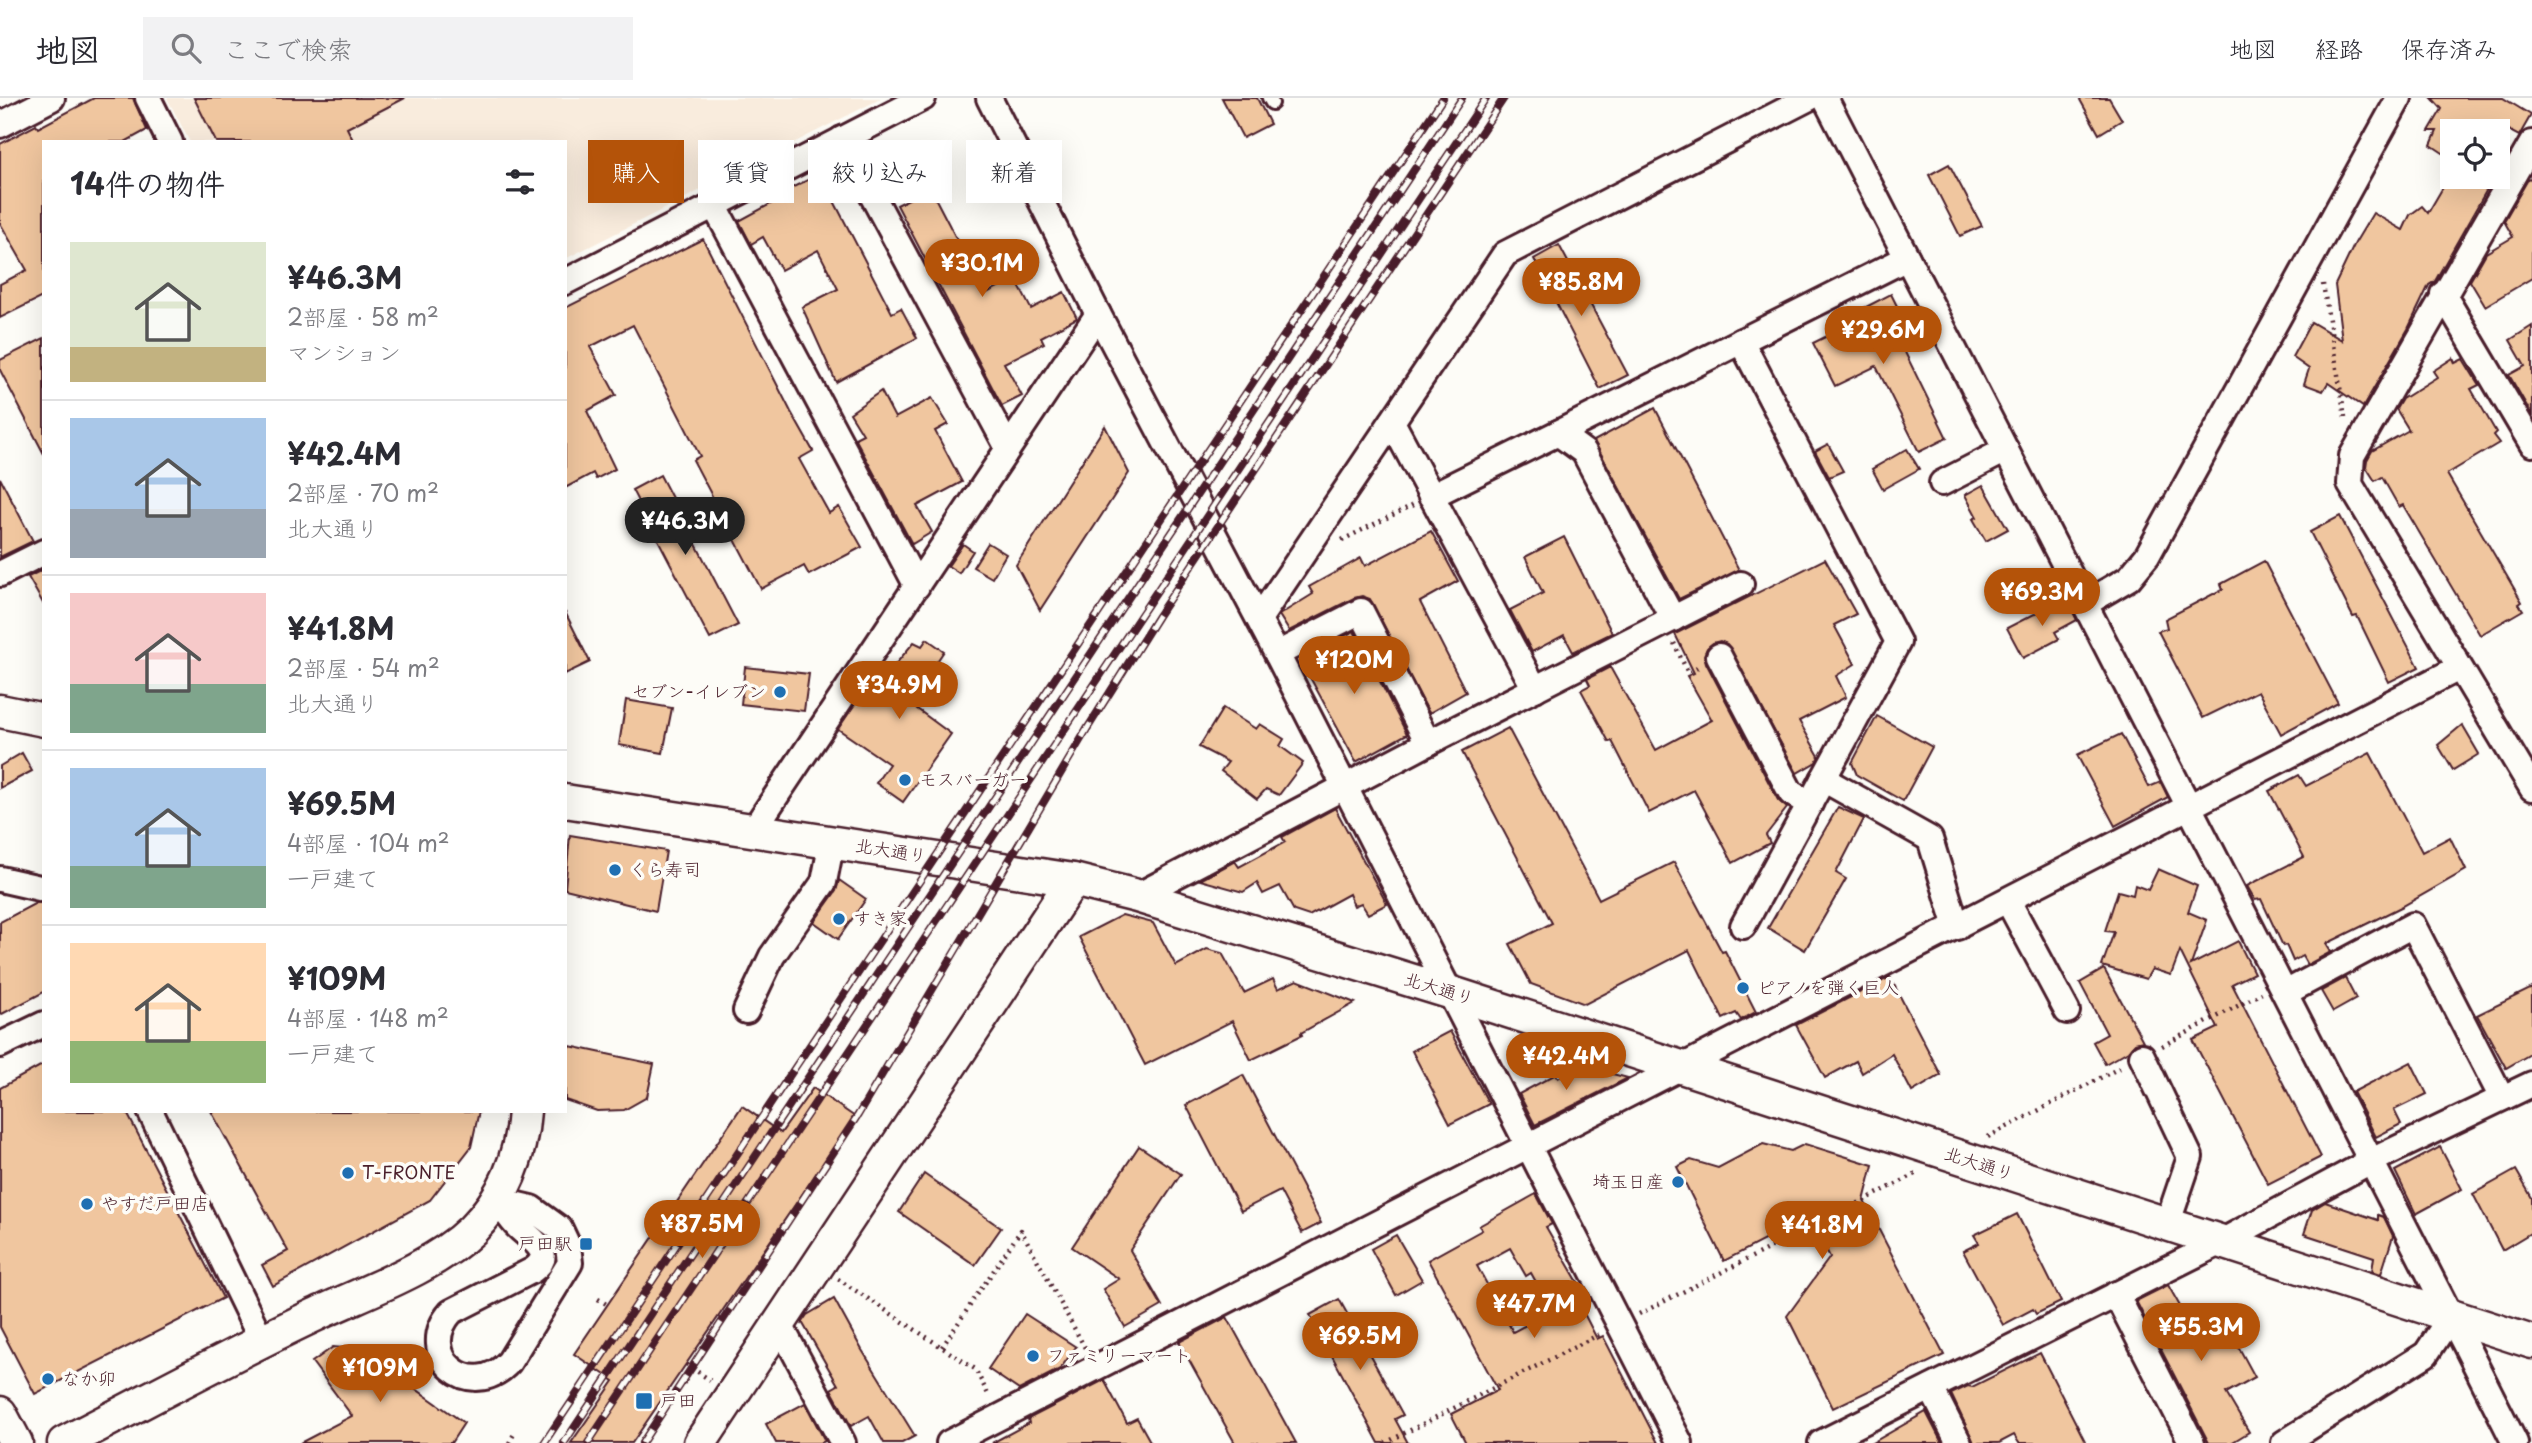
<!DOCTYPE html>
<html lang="ja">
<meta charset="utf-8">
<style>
:root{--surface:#fff;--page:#f2f2f3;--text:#2b2b33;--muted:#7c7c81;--line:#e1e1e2;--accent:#b45309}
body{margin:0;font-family:"Playpen Sans","Klee One",sans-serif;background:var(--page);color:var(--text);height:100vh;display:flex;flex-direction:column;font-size:26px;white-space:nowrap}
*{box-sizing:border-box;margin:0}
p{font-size:23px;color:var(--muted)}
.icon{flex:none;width:38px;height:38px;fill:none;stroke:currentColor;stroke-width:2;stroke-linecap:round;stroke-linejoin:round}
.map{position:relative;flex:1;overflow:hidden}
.drawer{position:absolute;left:42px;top:42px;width:525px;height:973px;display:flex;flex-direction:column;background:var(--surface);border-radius:0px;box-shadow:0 7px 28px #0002}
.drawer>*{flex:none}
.guide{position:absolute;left:588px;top:42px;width:665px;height:63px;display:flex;gap:14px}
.fabs{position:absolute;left:2440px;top:21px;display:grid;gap:14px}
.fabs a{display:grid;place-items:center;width:70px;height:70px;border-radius:0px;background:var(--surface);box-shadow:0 7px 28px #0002;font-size:35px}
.price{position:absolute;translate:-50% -60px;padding:0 16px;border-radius:24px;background:var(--accent);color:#fff;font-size:23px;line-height:46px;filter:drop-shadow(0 2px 4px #0008)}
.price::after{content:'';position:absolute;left:50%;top:42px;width:21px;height:16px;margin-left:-10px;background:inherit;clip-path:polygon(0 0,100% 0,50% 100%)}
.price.current{background:#222;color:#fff}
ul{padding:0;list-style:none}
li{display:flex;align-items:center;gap:21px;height:175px;padding:0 28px}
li+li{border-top:2px solid var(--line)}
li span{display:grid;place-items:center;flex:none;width:196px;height:140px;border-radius:0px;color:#555}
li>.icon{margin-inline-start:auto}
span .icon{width:84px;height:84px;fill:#fffc;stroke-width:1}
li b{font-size:30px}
h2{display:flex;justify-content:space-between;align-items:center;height:84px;padding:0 28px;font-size:30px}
.chip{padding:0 24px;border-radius:0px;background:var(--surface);box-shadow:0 7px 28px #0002;font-size:24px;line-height:63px}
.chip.current{background:var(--accent);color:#fff}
header{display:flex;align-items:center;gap:42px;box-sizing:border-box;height:98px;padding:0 35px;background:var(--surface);border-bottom:2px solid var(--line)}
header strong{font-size:33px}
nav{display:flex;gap:38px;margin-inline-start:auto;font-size:24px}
.search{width:490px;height:63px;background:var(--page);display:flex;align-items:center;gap:18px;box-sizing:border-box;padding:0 24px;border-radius:0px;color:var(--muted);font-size:26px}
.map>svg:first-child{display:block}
.built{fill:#f9ecdd}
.building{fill:#f0c69f;stroke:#4a1f2b;stroke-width:2;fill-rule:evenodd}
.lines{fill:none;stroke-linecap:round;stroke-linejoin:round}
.service-casing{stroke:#4a1f2b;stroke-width:18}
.minor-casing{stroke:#4a1f2b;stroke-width:30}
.tertiary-casing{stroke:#4a1f2b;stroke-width:37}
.path{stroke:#4a1f2b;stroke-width:4.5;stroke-dasharray:2 5;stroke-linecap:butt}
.service{stroke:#fdfcf7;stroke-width:12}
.minor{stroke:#fdfcf7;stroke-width:24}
.tertiary{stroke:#fdfcf7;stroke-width:32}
.rail-casing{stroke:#4a1f2b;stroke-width:8}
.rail{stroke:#fdfcf7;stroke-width:5;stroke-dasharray:16;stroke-linecap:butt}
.poi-dot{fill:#1f6fb2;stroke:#fdfcf7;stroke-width:2.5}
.labels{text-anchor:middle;stroke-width:7;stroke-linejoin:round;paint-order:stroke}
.poi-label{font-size:18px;fill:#4a1f2b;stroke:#fdfcf7;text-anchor:start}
.street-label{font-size:18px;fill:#4a1f2b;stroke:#fdfcf7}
</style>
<header>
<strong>地図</strong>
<div class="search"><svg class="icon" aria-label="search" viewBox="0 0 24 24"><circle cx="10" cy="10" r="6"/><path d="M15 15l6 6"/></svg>ここで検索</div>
<nav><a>地図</a><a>経路</a><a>保存済み</a></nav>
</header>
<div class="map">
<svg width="2532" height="1345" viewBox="0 0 2532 1345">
<rect width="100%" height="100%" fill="#fdfcf7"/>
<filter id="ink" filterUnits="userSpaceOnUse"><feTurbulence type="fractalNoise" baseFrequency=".0143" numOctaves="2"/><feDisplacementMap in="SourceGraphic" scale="14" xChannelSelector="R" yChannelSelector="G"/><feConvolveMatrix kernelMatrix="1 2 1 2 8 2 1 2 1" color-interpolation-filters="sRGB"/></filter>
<g filter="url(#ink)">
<polygon class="built" points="167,0 882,0 565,161 565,44 190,44"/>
<g class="building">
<polygon points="94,0 133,0 147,32 125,44 44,44 44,203 42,199 0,220 0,186 27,172 0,125 0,46 36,27 38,30"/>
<polygon points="194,0 405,0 347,30 354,44 216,44"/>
<polygon points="1222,0 1257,0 1270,26 1243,40"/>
<polygon points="2079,0 2109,0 2122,22 2099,36"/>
<polygon points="2432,0 2503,0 2531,17 2519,38 2508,32 2452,33 2452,61 2431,47 2437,33 2429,33 2442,11"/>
<polygon points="1949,66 1982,128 1960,138 1929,77"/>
<polygon points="820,76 892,215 901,210 917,240 836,284 802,209 838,191 818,152 781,172 763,139 751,146 739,123 789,96 787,92"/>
<polygon points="2449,79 2494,79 2435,183 2429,187 2408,231 2363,309 2328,285 2323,293 2304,286 2309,271 2292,259 2311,224 2342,242 2335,187 2355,145 2373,115 2403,132 2410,117 2422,108 2428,115"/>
<polygon points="2532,80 2532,180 2485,208 2470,183 2486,155 2513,139 2504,123 2527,83"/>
<polygon points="930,90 985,196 1015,180 1031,211 1064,194 1077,220 1041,239 1044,245 1004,265 1022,298 1002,308 897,107"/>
<polygon points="703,141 791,314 813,353 799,361 829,415 839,409 862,449 809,477 804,468 761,491 693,362 700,358 633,227 590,249 616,297 587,313 615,371 596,381 593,375 565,390 565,210"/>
<polygon points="1559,147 1628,277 1600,291 1534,161"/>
<polygon points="1891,196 1910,234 1898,240 1947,340 1919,354 1876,268 1835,288 1813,245 1868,218 1864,210"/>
<polygon points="2532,228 2532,317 2509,277 2525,268 2510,242"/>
<polygon points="44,240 44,356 0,272 0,262"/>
<polygon points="2453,260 2455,265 2463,261 2479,287 2471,291 2496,334 2493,337 2499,345 2447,376 2522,504 2519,506 2523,512 2480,537 2403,407 2399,409 2382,379 2375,383 2366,369 2367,362 2372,353 2409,332 2396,311 2402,301 2437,279 2433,273"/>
<polygon points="881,293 895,320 932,300 948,326 935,333 962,384 917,408 932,434 912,446 855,340 863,336 850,315"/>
<polygon points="1655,310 1739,472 1679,501 1594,343"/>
<polygon points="1105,328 1129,375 1040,512 1016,467"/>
<polygon points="1828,346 1843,373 1829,379 1815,353"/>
<polygon points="1907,351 1919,371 1883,391 1872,371"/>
<polygon points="660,377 738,527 710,541 632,392"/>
<polygon points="0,380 33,443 0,459"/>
<polygon points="1983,387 2008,431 1986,443 1973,421 1977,419 1965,397"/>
<polygon points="2340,418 2419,569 2389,584 2357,518 2353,519 2310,434"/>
<polygon points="1431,433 1458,483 1420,504 1466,594 1429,615 1370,501 1362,498 1354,500 1289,533 1279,517 1313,496 1309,489 1343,470 1361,460 1365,468"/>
<polygon points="1564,439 1612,535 1573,554 1564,537 1532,554 1510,512 1543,495 1525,459"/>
<polygon points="988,445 1006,456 992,480 973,469"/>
<polygon points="963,446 973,453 959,475 948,468"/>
<polygon points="1825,461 1856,516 1834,527 1855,566 1836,578 1846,599 1799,623 1819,658 1816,664 1797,675 1727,546 1720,543 1713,545 1707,550 1704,557 1706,565 1778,702 1787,710 1766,737 1770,745 1733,765 1694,692 1649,715 1612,643 1609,644 1581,592 1590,587 1587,581 1610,569 1656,652 1712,622 1687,578 1694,575 1675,536"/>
<polygon points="2264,463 2338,605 2281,636 2258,593 2203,620 2158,533 2167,530 2165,521 2223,491 2221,486"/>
<polygon points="44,471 44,507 28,479"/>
<polygon points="2066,500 2077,522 2055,534 2059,541 2023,560 2007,530"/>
<polygon points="565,514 590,564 565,576"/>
<polygon points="1354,533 1407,636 1356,664 1300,561"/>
<polygon points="927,541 944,553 909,605 951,636 903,704 876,685 889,666 838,631 877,574 885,579 914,544 922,548"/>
<polygon points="745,569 809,576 804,613 741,606"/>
<polygon points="626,602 672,610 663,655 619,647"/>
<polygon points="1223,610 1256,631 1260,626 1284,641 1280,648 1303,665 1279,697 1266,691 1257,701 1221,673 1228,664 1199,649"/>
<polygon points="1877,618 1932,649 1903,703 1857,677 1852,665"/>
<polygon points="2462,627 2479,656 2453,672 2438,647"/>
<polygon points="1508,630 1599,801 1674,764 1722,854 1725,853 1756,914 1741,922 1736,915 1723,921 1689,852 1585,906 1531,886 1510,846 1552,825 1462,654"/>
<polygon points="2121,636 2149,689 2161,684 2168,699 2115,728 2077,657"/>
<polygon points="22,655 32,673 0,690 0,668"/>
<polygon points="2370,655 2422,754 2450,739 2466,772 2403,808 2326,846 2331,854 2307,867 2302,858 2293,863 2286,847 2283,848 2261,801 2255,802 2247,788 2304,759 2269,693 2299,677 2306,688"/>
<polygon points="1838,709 1864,721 1836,775 1846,781 1805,852 1768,830"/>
<polygon points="1335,710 1387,806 1368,816 1361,805 1354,808 1349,796 1309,818 1294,813 1280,788 1263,796 1257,785 1243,794 1200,782 1235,763 1239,769 1285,744 1282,739"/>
<polygon points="570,737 666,753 656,813 565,791"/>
<polygon points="2158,771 2197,788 2188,814 2207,822 2191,867 2238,843 2254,875 2232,886 2321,1059 2268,1086 2193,942 2218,930 2180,853 2171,877 2152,871 2146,881 2102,868 2114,834 2105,833 2118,793 2133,797 2135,787 2148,792"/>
<polygon points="839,782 866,801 838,841 814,824 836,793"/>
<polygon points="36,805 44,805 44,894 0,917 0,824"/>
<polygon points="1122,817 1153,825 1176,868 1207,851 1222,855 1244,895 1273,881 1278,891 1297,882 1355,905 1301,935 1302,937 1251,962 1232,923 1145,967 1079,839"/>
<polygon points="2104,871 2143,943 2135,945 2128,953 2105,966 2093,944 2107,936 2080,885"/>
<polygon points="1890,879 1941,977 1912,994 1892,956 1862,975 1856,963 1825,980 1796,927"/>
<polygon points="2345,880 2356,901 2333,914 2321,893"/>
<polygon points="2532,890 2532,955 2506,970 2477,917"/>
<polygon points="1450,933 1489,1006 1450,1026 1412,953"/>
<polygon points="565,947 654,966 647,999 624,1012 597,1013 565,1002"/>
<polygon points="2411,964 2427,996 2394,1012 2401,1026 2376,1039 2353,994"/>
<polygon points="44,966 44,1013 126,1013 223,1200 35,1296 0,1229 0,990"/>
<polygon points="1582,968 1628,980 1535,1027 1519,996 1556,976 1558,980"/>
<polygon points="1243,977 1321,1125 1302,1135 1280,1093 1241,1113 1186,1007"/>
<polygon points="813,990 855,1019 632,1345 571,1345 614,1283 574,1256 742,1008 781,1035"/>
<polygon points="211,1013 479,1013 471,1049 430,1102 273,1188 262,1167 288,1153"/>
<polygon points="1763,1046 1791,1053 1805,1046 1873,1067 1864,1103 1944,1257 1833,1310 1787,1218 1830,1159 1809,1119 1724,1163 1677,1069 1691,1062 1718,1070"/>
<polygon points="1139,1048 1181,1076 1130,1152 1162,1208 1125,1229 1103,1191 1119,1181 1072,1149"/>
<polygon points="2440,1049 2462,1091 2416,1116 2395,1073"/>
<polygon points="2516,1072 2532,1100 2532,1134 2502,1152 2473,1096"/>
<polygon points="924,1076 1001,1130 975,1167 899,1114"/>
<path d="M 1536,1096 L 1552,1126 L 1546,1129 L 1582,1191 L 1574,1196 L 1597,1241 L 1603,1238 L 1658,1345 L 1466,1345 L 1451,1316 L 1498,1292 L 1428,1162 L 1482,1132 L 1479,1128 ZM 1510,1150 L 1526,1178 L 1531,1175 L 1552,1213 L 1513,1234 L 1477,1168 Z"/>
<polygon points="2325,1104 2378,1122 2378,1117 2384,1119 2393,1138 2381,1176 2372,1173 2374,1159 2304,1136 2312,1112"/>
<polygon points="2017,1116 2061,1204 2036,1216 2033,1211 2003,1227 1963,1153 1979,1145 1974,1137"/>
<polygon points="1396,1137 1422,1182 1396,1197 1371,1151"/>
<polygon points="2168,1187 2190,1226 2218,1211 2255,1279 2226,1295 2249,1334 2231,1345 2209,1345 2136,1203"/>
<polygon points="834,1201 862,1252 915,1338 902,1345 884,1345 869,1318 851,1328 831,1291 838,1287 802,1224 807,1217"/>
<polygon points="1339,1201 1403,1317 1395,1321 1408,1345 1379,1345 1310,1217"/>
<polygon points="1025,1216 1076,1249 1060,1271 1019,1292 988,1271"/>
<polygon points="1227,1219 1296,1345 1235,1345 1179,1244"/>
<polygon points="333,1249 361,1252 404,1279 402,1281 464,1325 451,1345 300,1345 352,1318 312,1264"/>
<polygon points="2040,1255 2086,1345 2019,1345 2014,1337 1999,1345 1974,1345 1951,1296 1968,1288 1972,1289"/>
<polygon points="1104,1282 1127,1325 1137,1320 1151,1345 992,1345 1029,1325 1028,1321"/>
<polygon points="805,1305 825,1343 821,1345 776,1345 766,1326"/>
<polygon points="1926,1314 1942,1345 1872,1345"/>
</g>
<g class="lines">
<defs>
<polyline id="service" points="1269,0 1272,5"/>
<g id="minor">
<polyline points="148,0 170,44"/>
<polyline points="989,0 1098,216 1277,556 1680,1345"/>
<path d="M 1825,0 C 2055,448 2288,895 2515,1345"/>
<polyline points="0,27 52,0"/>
<polyline points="842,41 1008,350"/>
<polyline points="2532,45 2352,358 2350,386 2532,690"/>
<polyline points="714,107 917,488"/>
<polyline points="565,184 923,0"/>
<polyline points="2443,196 2532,346"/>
<polyline points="1741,243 1898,544 1743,828"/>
<polyline points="1392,324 1535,591"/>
<polyline points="1558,335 1907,160"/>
<polyline points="1942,385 2006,352"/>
<polyline points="1431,398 1558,335 1584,354 1673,521"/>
<polyline points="0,476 44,454"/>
<polyline points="2085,506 2129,480 2147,458 2399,0"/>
<polyline points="1259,521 1505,156 1809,0"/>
<polyline points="1277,556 1361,513 1428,645"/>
<polyline points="1719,558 1791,695 1810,706"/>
<polyline points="1823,681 1930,741 1957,829"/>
<polyline points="754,731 1098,216"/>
<polyline points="0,781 44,791"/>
<polyline points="1137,798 1428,645 1741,486"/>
<polyline points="2008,803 2067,913"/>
<polyline points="2287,894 2413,827 2502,1000"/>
<polyline points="746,913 772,858 824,784 832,743"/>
<polyline points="0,947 44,926"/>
<polyline points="2142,958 2190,1059 2167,1127"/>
<polyline points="150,1013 262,1243"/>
<path d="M 497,1102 L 531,1110 L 560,1131 L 568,1148 L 570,1165 L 509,1264 C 470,1306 414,1256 451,1214 L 533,1172 C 557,1154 530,1141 518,1129 C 510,1121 504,1111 497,1102 Z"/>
<polyline points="2116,1196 2192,1345"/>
<polyline points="779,1225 843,1345"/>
<polyline points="1931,1290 1959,1345"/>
<polyline points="949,1345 2459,570"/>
<polyline points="1821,1345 2221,1144 2371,1063 2532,986"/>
<polyline points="2284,1345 2426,1256 2451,1218"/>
</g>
<g id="tertiary">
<polyline points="0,613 44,622"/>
<polyline points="565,703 1073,782 1137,798 1449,894 2532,1244"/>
<polyline points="0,1315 16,1345"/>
<path d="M 64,1345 C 148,1302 230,1257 315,1217 C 364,1194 433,1170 472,1132 C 504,1100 521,1058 524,1013"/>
<polyline points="700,1345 1073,782"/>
</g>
</defs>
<use href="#service" class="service-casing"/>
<use href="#minor" class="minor-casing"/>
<use href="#tertiary" class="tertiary-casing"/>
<g class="path">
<polyline points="2323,186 2345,319"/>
<polyline points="1342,442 1413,407"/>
<polyline points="1674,545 1688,575 1701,568"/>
<polyline points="2162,948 2262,895"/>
<polyline points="1988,1039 2123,968"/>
<polyline points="838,1181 975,1271 989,1298"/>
<polyline points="598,1201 608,1207"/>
<polyline points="1639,1216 1918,1075"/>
<polyline points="942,1249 1021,1132 1085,1250"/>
<polyline points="686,1266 710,1282"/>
<polyline points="509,1345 514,1336"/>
<polyline points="1385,1345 1600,1236"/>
</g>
<use href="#service" class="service"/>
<use href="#minor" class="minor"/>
<use href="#tertiary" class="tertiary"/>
<defs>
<g id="rail">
<polyline points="544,1345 1443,0"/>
<polyline points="564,1345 1462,0"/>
<polyline points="588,1345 1486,0"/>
<polyline points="642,1345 858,1017 1087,631 1158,518 1504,0"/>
</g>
</defs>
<use href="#rail" class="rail-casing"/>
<use href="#rail" class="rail"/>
</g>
</g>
<g class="poi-dot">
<circle cx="780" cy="594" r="7"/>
<circle cx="905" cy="682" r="7"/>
<circle cx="615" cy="772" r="7"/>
<circle cx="839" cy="821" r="7"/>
<circle cx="1743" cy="890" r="7"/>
<circle cx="348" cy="1075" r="7"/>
<circle cx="1678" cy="1084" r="7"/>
<circle cx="87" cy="1106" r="7"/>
<rect x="579" y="1139" width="14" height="14" rx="3.5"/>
<circle cx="1033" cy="1258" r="7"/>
<circle cx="48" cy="1281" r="7"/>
<rect x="635" y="1294" width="18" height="18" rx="3.5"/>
</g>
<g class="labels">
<g class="poi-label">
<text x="766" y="600" text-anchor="end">セブン-イレブン</text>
<text x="919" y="688">モスバーガー</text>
<text x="629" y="778">くら寿司</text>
<text x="853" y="827">すき家</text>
<text x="1757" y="896">ピアノを弾く巨人</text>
<text x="362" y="1081">T-FRONTE</text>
<text x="1664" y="1090" text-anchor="end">埼玉日産</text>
<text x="101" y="1112">やすだ戸田店</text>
<text x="572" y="1152" text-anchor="end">戸田駅</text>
<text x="1047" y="1264">ファミリーマート</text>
<text x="62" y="1287">なか卯</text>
<text x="660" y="1309">戸田</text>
</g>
<g class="street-label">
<text transform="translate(891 753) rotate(9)" y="6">北大通り</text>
<text transform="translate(1439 891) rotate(17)" y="6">北大通り</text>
<text transform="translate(1979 1066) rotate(18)" y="6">北大通り</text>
</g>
</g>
</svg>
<div class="fabs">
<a><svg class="icon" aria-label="locate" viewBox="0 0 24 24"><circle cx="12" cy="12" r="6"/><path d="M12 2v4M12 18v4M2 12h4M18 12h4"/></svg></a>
</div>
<b class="price" style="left:982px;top:201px">¥30.1M</b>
<b class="price" style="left:1581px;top:220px">¥85.8M</b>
<b class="price" style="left:1883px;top:268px">¥29.6M</b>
<b class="price current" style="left:685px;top:459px">¥46.3M</b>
<b class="price" style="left:2042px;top:530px">¥69.3M</b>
<b class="price" style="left:1354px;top:598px">¥120M</b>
<b class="price" style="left:899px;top:623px">¥34.9M</b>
<b class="price" style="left:1566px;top:994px">¥42.4M</b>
<b class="price" style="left:702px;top:1162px">¥87.5M</b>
<b class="price" style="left:1822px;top:1163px">¥41.8M</b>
<b class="price" style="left:1534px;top:1242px">¥47.7M</b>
<b class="price" style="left:2201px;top:1265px">¥55.3M</b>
<b class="price" style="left:1360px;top:1274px">¥69.5M</b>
<b class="price" style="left:380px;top:1306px">¥109M</b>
<div class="guide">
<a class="chip current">購入</a>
<a class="chip">賃貸</a>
<a class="chip">絞り込み</a>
<a class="chip">新着</a>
</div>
<section class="drawer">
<h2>14件の物件<svg class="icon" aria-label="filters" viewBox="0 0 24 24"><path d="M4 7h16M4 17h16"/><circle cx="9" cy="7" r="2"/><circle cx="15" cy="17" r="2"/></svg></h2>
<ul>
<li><span style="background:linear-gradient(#dfe7d0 75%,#c2b280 0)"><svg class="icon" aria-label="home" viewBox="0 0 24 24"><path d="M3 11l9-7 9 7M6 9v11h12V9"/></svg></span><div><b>¥46.3M</b><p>2部屋 · 58 m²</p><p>マンション</p></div></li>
<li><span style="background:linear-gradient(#a9c7e8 65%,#9aa5b1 0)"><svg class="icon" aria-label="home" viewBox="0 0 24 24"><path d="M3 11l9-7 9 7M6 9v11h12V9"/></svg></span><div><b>¥42.4M</b><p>2部屋 · 70 m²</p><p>北大通り</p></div></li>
<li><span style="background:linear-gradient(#f6c9c9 65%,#7fa58c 0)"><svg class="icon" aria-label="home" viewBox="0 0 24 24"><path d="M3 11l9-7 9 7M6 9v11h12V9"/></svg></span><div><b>¥41.8M</b><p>2部屋 · 54 m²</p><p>北大通り</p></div></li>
<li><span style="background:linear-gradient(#a9c7e8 70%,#7fa58c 0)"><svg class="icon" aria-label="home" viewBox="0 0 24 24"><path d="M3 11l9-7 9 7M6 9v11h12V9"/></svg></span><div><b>¥69.5M</b><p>4部屋 · 104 m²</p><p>一戸建て</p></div></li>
<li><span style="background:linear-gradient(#ffd9b3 70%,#8fb573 0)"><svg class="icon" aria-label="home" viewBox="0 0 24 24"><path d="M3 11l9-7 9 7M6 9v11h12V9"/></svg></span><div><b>¥109M</b><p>4部屋 · 148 m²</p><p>一戸建て</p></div></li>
</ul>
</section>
</div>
